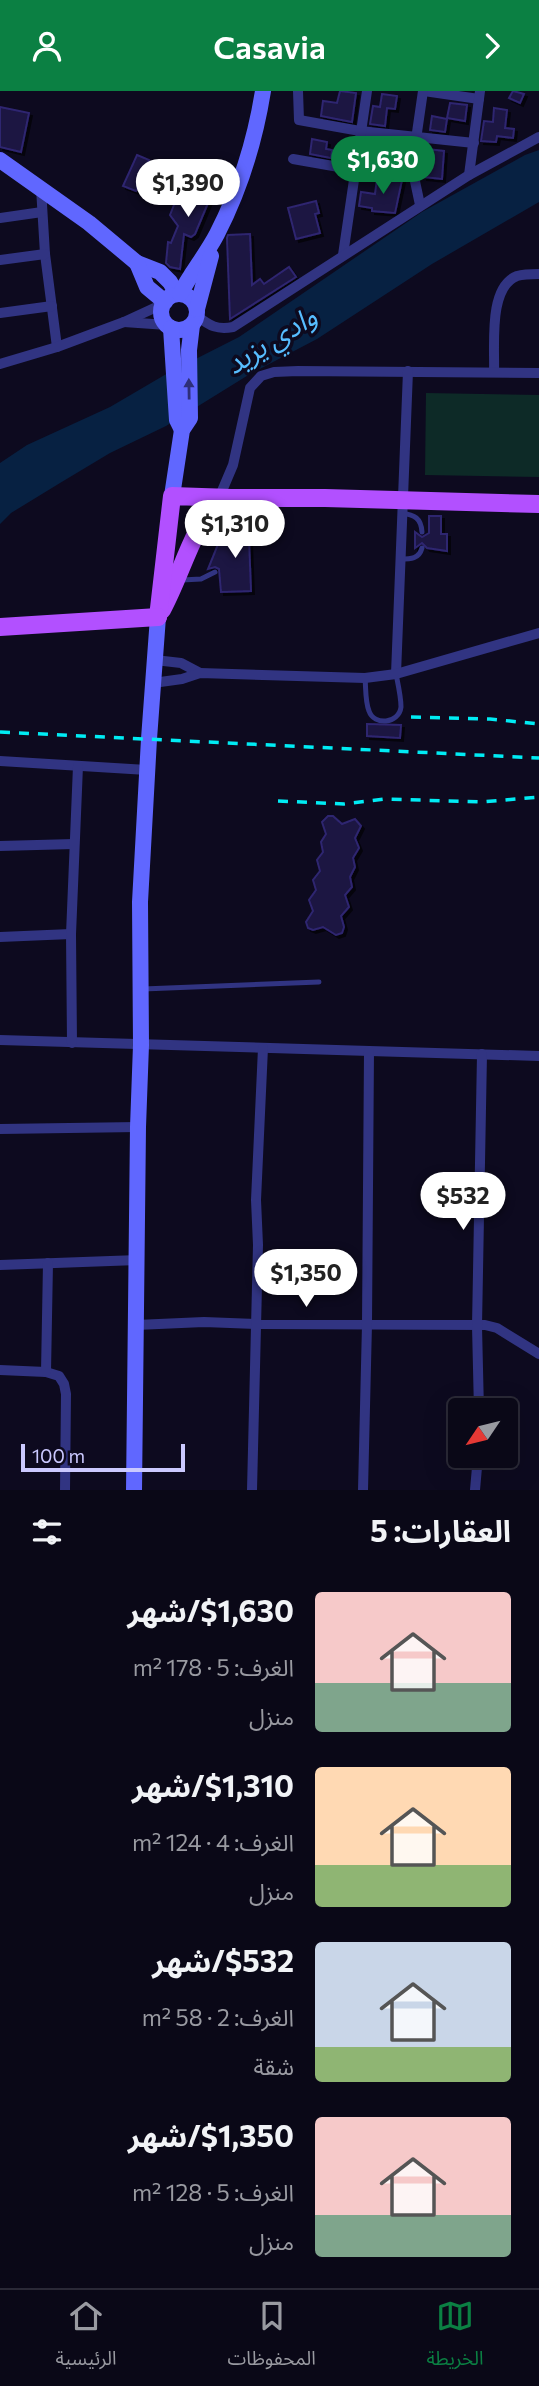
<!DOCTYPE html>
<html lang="ar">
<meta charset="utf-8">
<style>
:root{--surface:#0a0817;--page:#181624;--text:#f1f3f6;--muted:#999aa1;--line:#2a2936;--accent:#0b8043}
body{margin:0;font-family:Commissioner,"Noto Sans Arabic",sans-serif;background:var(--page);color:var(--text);direction:rtl;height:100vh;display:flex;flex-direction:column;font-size:26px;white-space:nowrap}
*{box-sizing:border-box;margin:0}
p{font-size:23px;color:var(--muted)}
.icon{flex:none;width:38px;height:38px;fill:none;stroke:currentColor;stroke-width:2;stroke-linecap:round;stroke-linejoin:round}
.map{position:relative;height:1399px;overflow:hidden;direction:ltr}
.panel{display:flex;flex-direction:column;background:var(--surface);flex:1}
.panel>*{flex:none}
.needle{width:46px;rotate:235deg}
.buttons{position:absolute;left:448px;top:1307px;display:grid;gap:14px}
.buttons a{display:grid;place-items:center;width:70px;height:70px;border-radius:7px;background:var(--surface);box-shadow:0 7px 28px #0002,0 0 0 2px var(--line);font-size:35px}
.scale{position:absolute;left:21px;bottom:18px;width:164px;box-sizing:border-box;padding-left:7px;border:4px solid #cbc9ff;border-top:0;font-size:19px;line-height:24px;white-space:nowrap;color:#cbc9ff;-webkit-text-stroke:5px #0d0a1f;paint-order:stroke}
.price{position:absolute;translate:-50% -60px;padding:0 16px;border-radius:24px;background:#fff;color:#222;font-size:23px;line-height:46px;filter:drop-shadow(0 2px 4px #0008)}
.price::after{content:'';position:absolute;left:50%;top:42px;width:21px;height:16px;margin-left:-10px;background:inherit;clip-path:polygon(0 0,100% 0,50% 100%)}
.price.selected{background:var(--accent);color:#fff}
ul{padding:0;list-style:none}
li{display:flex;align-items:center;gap:21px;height:175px;padding:0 28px}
li span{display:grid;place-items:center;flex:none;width:196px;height:140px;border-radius:7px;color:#555}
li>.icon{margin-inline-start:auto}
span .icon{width:84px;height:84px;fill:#fffc;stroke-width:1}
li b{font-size:30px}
h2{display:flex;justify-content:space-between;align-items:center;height:84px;padding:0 28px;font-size:30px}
header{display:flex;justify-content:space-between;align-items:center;height:91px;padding:0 28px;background:var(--accent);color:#fff;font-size:32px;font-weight:600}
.menu{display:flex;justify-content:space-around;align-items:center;height:98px;border-top:2px solid var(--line);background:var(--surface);font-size:19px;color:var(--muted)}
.menu a{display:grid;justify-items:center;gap:4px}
.menu .selected{color:var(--accent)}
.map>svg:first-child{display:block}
.green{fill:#0d2a27}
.water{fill:#072142}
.building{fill:#1b1542;stroke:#2f2570;stroke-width:2;filter:url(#shadow)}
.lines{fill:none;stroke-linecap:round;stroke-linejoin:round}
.service{stroke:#313482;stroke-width:5}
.minor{stroke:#313482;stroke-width:10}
.secondary{stroke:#6067ff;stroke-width:16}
.primary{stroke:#b250ff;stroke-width:18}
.rail{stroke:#00ecf4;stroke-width:3.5;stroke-dasharray:10 9;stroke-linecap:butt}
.oneway{fill:#2e2f79}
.labels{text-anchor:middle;stroke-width:7;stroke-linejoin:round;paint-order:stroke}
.water-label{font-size:28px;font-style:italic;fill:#57bdff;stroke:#0d0a1f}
</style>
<header><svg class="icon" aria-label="forward" viewBox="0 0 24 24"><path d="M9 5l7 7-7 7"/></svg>Casavia<svg class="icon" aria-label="person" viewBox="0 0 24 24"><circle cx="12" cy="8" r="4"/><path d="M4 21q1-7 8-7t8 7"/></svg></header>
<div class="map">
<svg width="539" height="1399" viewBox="0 0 539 1399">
<defs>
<filter id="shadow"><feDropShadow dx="3" dy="3" stdDeviation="0" flood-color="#0009"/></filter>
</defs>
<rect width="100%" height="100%" fill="#0d0a1f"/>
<polygon class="green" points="426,302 539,304 539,386 425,384"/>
<polygon class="water" points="539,59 539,111 432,173 317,248 250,283 166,335 110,362 60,392 11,422 0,433 0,372 27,354 110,316 168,282 239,246 422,121 525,64"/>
<g class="building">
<polygon points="340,0 356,2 352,31 321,25 323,10 337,12"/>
<polygon points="513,0 524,3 520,12 509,7"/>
<polygon points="382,3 397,5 395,18 387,17 385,35 370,33 373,15 380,16"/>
<polygon points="450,12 467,14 465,30 447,27"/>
<polygon points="0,16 29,22 21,61 0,56"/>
<polygon points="494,17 507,19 505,37 514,38 513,47 497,45 496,51 481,50 484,30 493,31"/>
<polygon points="432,25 447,28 445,41 430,39"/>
<polygon points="312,48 327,51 326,58 332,59 331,67 310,63"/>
<polygon points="385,53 398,55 396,69 383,68"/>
<polygon points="427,58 444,60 442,88 424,86"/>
<polygon points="137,64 149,69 136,100 123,95"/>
<polygon points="221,81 195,143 191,146 184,143 180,178 170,176 166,172 168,151 171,152 178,135 170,124 174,114"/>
<polygon points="392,87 402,89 395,122 372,120 372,117 359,115 361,101 375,103 377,88 391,90"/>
<polygon points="316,110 319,122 315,123 320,142 296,148 288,117"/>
<polygon points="250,143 252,194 260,188 264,193 289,176 296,186 230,228 227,147 228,144"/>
<polygon points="236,423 248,423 251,500 221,501 219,478 215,476 208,478 221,446 226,454 230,454 233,451 237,452"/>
<polygon points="429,425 441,425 441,443 447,443 447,460 427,457 422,452 415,457 415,441 422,446 429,442"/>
<polygon points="367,633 401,634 400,647 367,645"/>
<polygon points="328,725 333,725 342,733 355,728 361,735 355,747 359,757 353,767 355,776 350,786 352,796 345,804 349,816 341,825 344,836 342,842 336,844 323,836 313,839 308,837 306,831 313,820 309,809 316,799 313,789 320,780 317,769 323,761 321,751 326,743 322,731"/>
</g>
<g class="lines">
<g class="service">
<path d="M 401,422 C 415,424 421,427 422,441"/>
<polyline points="228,449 231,410"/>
<path d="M 400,468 C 411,468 419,468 422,457"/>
<polyline points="182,489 201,488 215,481"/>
<path d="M 365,587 C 366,597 365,610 369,620 C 374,635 399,633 401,616 C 401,606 398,593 396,583"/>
<polyline points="143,898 319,891"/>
</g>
<g class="minor">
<polyline points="298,0 299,29 360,40 474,52"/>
<polyline points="424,0 479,8"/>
<polyline points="293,68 356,79"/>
<polyline points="469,84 480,0"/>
<polyline points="41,97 45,163 57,256"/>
<polyline points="420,114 412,76 423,0"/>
<polyline points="0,127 42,121"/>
<polyline points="343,164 367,0"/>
<polyline points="0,169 45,163"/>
<polyline points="0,222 52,215"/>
<path d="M 197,225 C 210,235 217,239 233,236 L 469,84 L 539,46"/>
<polyline points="124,231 167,234"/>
<polyline points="0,273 57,256 124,231 163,213"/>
<path d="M 494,281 C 495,255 488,196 517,185 C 524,183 532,183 539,183"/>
<polyline points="219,407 233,374 250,297 261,285 274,281 298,280 539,282"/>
<polyline points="155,569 181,572 200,582"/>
<polyline points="396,583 408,280"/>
<polyline points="153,592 182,588 200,582 365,587 396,583 539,542"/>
<polyline points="0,670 147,679"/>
<polyline points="0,755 74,753"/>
<polyline points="0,846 71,843"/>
<polyline points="0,949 539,965"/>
<polyline points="72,952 71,843 78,675"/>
<polyline points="0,1038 138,1036"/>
<polyline points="0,1174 138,1169"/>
<polyline points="136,1234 204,1231 256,1233 485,1234 497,1237 539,1263"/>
<polyline points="0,1279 46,1281 59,1285 64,1293 66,1303 65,1399"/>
<polyline points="46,1281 48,1172"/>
<polyline points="479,1320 477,1235 482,963"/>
<polyline points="252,1399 258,1154 256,1109 263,957"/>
<polyline points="363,1399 367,1233 369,960"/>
<polyline points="475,1399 478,1365"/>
</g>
<g class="secondary">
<polyline points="0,69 89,132 137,172 160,181 170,191 177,203"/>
<polyline points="137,172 147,196 165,211"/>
<circle cx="179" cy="221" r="18"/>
<path d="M 180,203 C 191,182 206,164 217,143 C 240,98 255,50 263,0"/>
<polyline points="197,218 211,165"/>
<polyline points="171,237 177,329 182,339"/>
<polyline points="172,405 182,339 190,327 189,259 192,234"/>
<polyline points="134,1399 138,1036 141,954 140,811 149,648 158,526"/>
</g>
<g class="primary">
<path d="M 162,519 C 182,482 191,440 219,407"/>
<polyline points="158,526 172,405 231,407 325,407 539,413"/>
<polyline points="0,536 158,526"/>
</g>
<g class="rail">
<polyline points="411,626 490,628 539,633"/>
<polyline points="0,641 539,667"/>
<polyline points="278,710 344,713 385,708 482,711 539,706"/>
</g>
</g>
<defs><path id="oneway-solid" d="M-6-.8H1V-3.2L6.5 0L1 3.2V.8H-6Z" transform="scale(1.75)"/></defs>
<use class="oneway" href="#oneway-solid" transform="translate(189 298) rotate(-91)"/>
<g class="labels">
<g class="water-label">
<text transform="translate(271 249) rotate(-32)" y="10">وادي يزيد</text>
</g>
</g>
</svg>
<div class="buttons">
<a><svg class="needle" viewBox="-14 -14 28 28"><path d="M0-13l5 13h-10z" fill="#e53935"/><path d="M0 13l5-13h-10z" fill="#999aa1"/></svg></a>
</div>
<div class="scale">100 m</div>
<b class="price selected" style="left:383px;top:105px">$1,630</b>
<b class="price" style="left:188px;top:128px">$1,390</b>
<b class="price" style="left:235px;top:469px">$1,310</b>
<b class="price" style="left:463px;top:1141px">$532</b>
<b class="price" style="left:306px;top:1218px">$1,350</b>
</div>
<section class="panel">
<h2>العقارات: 5<svg class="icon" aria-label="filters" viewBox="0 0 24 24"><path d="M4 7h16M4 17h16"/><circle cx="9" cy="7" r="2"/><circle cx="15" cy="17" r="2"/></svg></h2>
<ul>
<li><span style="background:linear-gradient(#f6c9c9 65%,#7fa58c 0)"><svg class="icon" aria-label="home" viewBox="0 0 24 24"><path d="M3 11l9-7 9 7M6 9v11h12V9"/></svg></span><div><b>$1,630/شهر</b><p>الغرف: 5 · 178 m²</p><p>منزل</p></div></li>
<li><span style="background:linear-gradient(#ffd9b3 70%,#8fb573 0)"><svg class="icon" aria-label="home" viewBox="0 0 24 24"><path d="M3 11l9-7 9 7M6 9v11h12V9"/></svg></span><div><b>$1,310/شهر</b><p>الغرف: 4 · 124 m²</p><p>منزل</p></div></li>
<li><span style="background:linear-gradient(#c9d6e8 75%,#8fb573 0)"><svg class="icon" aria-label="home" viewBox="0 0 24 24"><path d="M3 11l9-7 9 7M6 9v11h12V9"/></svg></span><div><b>$532/شهر</b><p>الغرف: 2 · 58 m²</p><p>شقة</p></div></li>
<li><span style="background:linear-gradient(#f6c9c9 70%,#7fa58c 0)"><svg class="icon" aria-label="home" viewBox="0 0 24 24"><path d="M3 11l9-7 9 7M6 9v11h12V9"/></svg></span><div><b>$1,350/شهر</b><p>الغرف: 5 · 128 m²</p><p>منزل</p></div></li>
</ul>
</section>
<nav class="menu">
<a class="selected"><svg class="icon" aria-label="map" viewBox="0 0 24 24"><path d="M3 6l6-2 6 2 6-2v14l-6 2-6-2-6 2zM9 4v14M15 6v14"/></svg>الخريطة</a>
<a><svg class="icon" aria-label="saved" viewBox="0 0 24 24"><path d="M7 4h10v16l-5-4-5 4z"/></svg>المحفوظات</a>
<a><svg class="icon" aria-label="home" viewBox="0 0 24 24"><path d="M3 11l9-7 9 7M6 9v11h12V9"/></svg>الرئيسية</a>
</nav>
